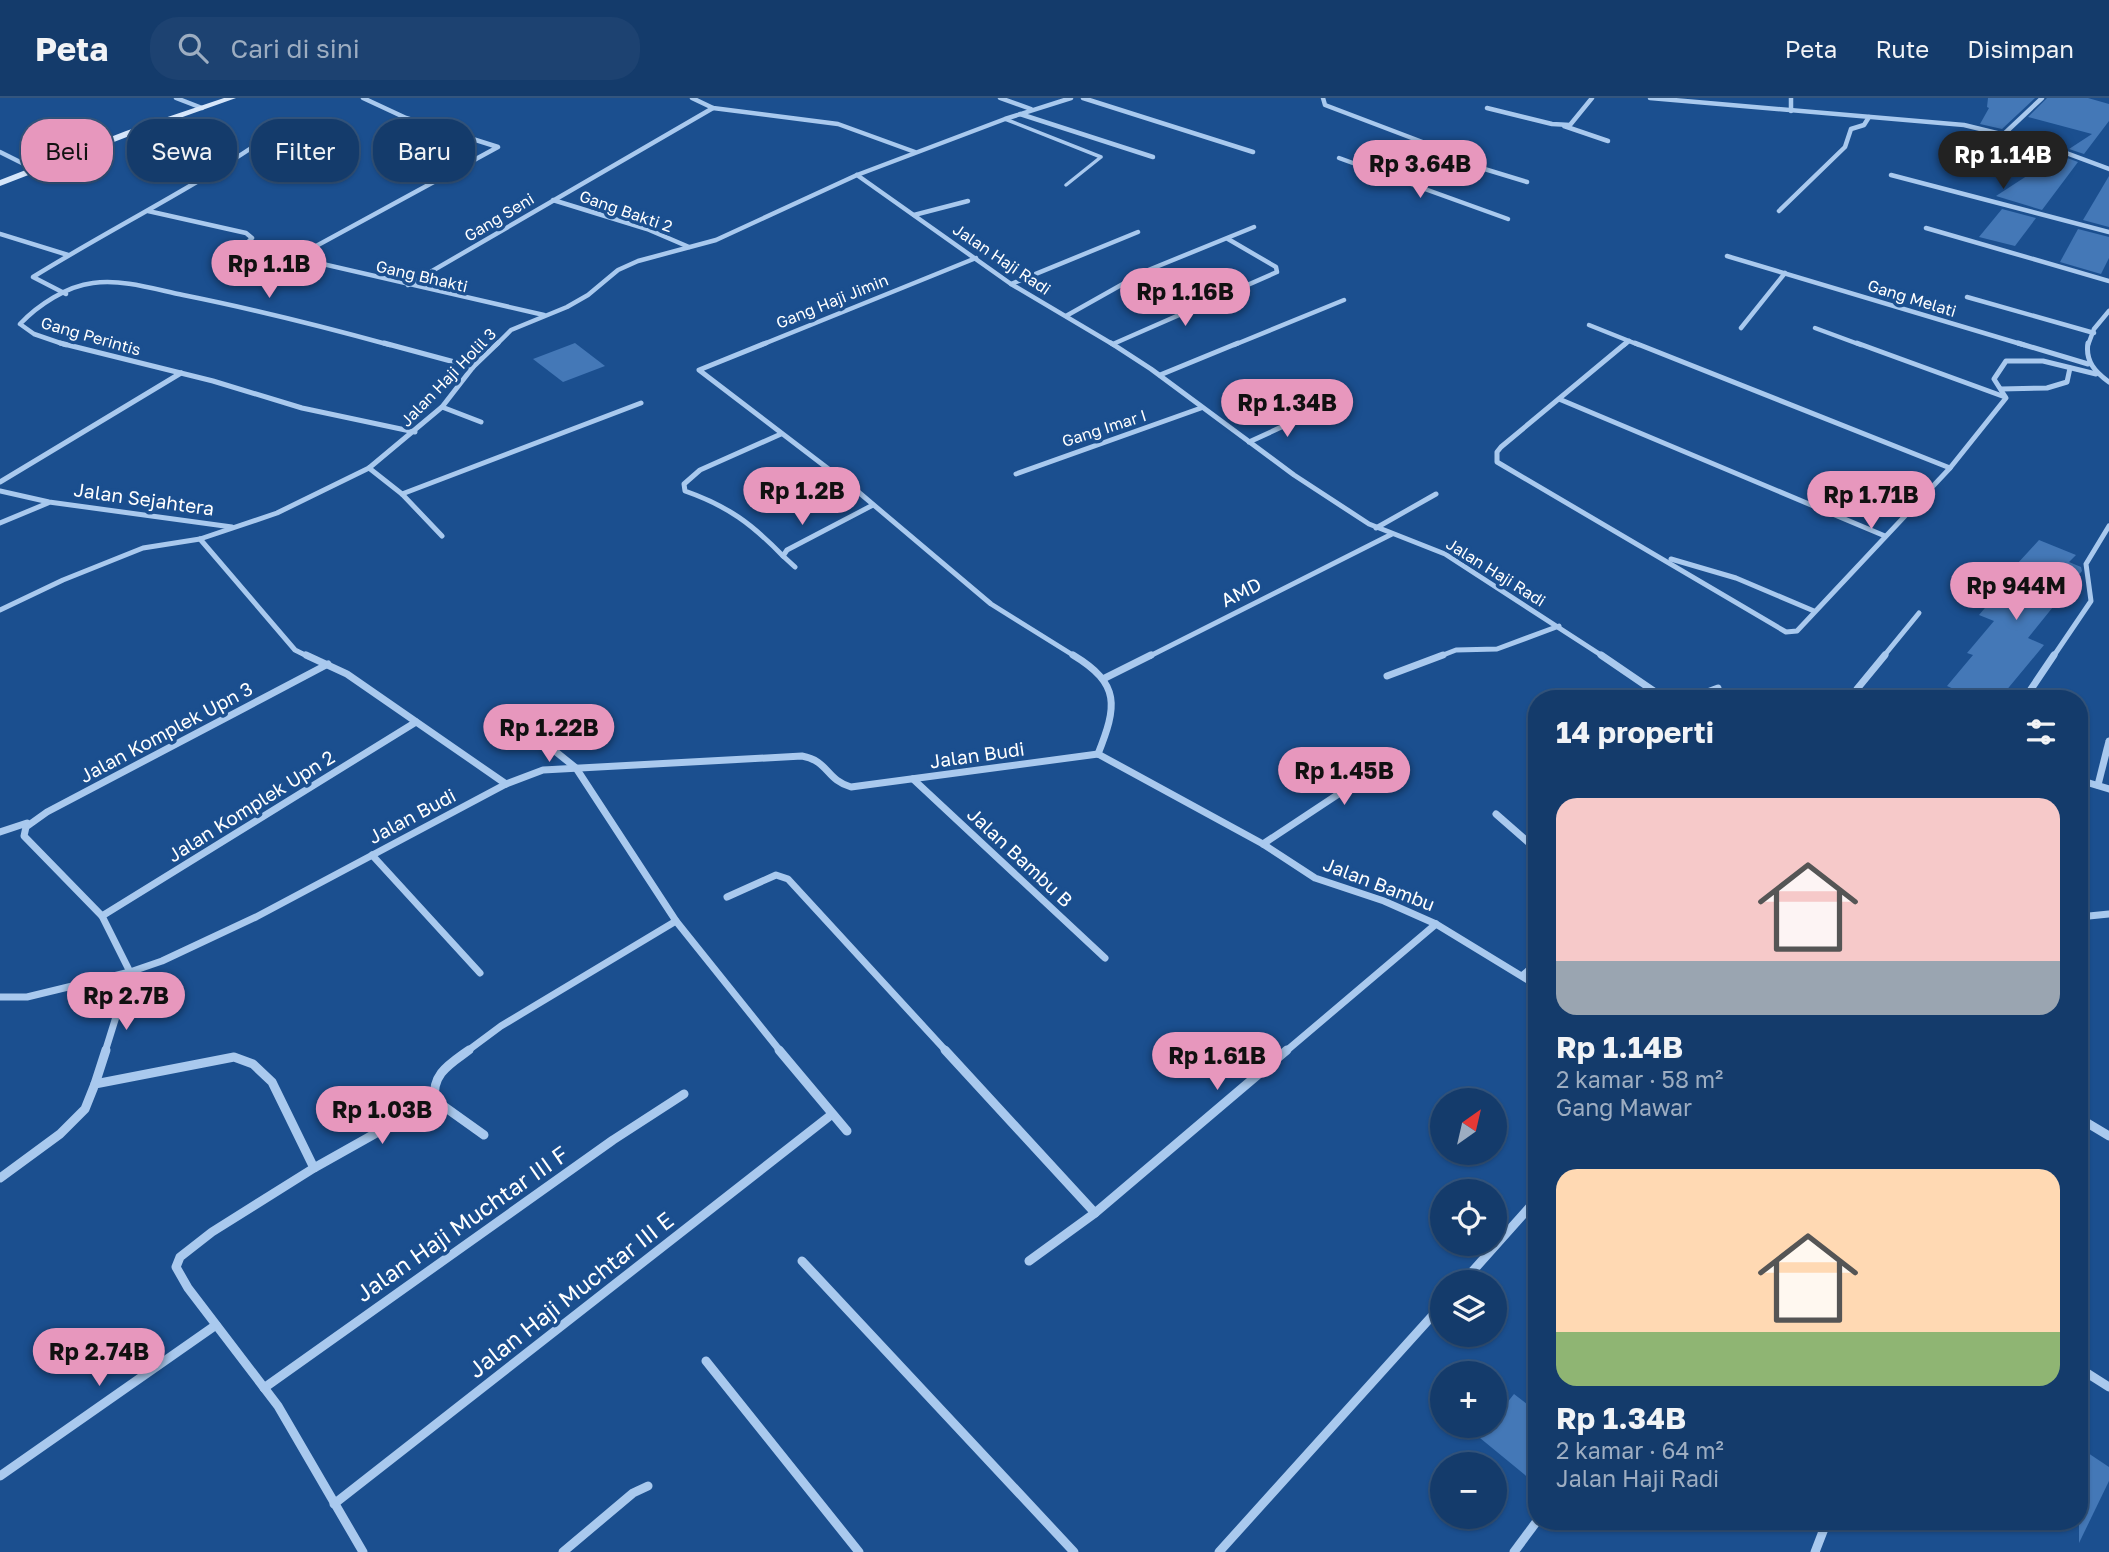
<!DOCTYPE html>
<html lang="id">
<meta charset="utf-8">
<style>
:root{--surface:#143b6b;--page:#1d4271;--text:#f1f3f6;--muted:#9dadc1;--line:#33557e;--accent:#e797bd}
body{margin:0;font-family:"Golos Text",sans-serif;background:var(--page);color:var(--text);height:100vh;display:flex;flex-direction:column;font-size:26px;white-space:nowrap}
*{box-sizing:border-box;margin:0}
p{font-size:23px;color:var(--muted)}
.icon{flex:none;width:38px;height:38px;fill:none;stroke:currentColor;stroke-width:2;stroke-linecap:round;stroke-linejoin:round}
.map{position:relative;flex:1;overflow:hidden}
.details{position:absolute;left:1528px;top:592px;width:560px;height:840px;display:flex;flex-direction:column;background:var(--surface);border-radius:28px;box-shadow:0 2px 5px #0004,0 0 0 2px var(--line)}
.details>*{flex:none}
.guide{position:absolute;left:21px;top:21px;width:665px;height:63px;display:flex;gap:14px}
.needle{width:46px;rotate:34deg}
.tools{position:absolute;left:1430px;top:990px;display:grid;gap:14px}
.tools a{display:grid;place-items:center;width:77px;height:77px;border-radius:50%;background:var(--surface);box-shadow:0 2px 5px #0004,0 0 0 2px var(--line);font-size:35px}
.price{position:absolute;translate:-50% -60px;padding:0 16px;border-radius:24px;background:var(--accent);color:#111;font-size:23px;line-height:46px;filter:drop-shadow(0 2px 4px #0008)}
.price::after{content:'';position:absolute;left:50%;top:42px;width:21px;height:16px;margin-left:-10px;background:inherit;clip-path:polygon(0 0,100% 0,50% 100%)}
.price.active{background:#222;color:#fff}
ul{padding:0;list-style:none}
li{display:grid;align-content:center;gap:14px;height:371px;padding:0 28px}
li span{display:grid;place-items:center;height:217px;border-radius:21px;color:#555}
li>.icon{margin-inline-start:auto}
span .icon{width:126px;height:126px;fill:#fffc;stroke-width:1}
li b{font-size:30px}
h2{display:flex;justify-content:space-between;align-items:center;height:84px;padding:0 28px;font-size:30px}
.chip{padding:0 24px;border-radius:28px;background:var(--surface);box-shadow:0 2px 5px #0004,0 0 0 2px var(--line);font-size:24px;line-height:63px}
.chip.active{background:var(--accent);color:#111}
header{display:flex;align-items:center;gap:42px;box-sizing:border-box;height:98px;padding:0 35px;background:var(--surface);border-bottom:2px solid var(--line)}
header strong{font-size:33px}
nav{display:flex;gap:38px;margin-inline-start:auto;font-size:24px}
.search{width:490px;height:63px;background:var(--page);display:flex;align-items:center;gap:18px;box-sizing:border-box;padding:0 24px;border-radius:28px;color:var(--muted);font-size:26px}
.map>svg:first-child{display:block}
.building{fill:#4478b7}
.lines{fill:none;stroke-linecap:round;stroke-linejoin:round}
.lane{stroke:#a9c9ee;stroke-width:3.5}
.street-far3{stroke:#a9c9ee;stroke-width:4.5}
.street-far2{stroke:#a9c9ee;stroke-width:5}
.street-far1{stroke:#a9c9ee;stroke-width:7}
.street{stroke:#a9c9ee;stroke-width:9}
.secondary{fill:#d6e6fa;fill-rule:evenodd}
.labels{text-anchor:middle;stroke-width:7;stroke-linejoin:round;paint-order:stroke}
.far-street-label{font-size:16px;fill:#fff;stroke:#1b4f8f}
.street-label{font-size:19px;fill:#fff;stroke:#1b4f8f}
.near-street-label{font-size:23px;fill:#fff;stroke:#1b4f8f}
</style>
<header>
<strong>Peta</strong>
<div class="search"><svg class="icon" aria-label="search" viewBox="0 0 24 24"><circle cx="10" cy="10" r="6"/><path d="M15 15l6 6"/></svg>Cari di sini</div>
<nav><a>Peta</a><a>Rute</a><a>Disimpan</a></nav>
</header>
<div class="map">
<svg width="2109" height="1454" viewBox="0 0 2109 1454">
<rect width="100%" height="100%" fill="#1b4f8f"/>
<g class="building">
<polygon points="1988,0 2035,0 2002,31 1980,26 1989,10 1987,9"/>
<polygon points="2047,0 2088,0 2109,6 2109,23 2084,56 2069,51 2092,36 2028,19"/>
<polygon points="1975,35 2005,42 1998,56 1967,49"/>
<polygon points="2059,57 2078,64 2042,112 1996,98"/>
<polygon points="2109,78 2109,129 2083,122"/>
<polygon points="2002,111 2036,120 2015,148 1979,139"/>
<polygon points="2078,131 2109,139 2109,160 2101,176 2060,164"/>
<polygon points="575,245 605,268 563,284 533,261"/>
<polygon points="2039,442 2076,457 2069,464 2081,469 2082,473 2028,540 2044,547 2000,600 1974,600 1947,588 1973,557 1967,555 1994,523 1979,517 2021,467 2017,466"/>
<polygon points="1514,1296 1536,1313 1536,1386 1480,1340 1489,1328 1494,1328 1494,1321"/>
<polygon points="2079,1349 2109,1369 2109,1383 2079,1445"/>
</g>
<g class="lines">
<polyline class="lane" points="1005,21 1101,59 1066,87"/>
<g class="street-far3">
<polyline points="176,0 202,10"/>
<polyline points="692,0 713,10 838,26 915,54"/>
<polyline points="1000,0 1031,11"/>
<polyline points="1083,0 1253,54"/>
<polyline points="1323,0 1325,7 1425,45 1422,52 1385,76"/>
<polyline points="1650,0 1964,27 2042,46 2109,71"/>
<polyline points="1791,0 1791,13"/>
<polyline points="1487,10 1552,26 1570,27 1592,0"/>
<polyline points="1020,16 1153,59"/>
<polyline points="1564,28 1608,43"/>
<polyline points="129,35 225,68"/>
<polyline points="2005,35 2042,0"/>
<polyline points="1422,52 1527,84"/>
<polyline points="0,54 34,71"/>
<polyline points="1339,60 1508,121"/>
<polyline points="857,77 1011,186 1114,247"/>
<polyline points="1891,77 2109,134"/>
<polyline points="553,102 647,131 689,149"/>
<polyline points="148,113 246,135 252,140 246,146 249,149 544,217"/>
<polyline points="1779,113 1845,49 1851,31 1864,27 1869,19"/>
<polyline points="914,117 968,103"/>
<polyline points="1926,130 2109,183"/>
<polyline points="0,136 68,157"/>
<polyline points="1727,158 2024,247"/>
<polyline points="296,159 498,49 406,20 363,0"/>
<polyline points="1011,186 1138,134"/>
<polyline points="408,187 713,10"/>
<path d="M 66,196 L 33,179 C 112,130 196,89 272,36"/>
<polyline points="1967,199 2094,235"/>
<polyline points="1066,218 1146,173 1254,129"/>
<polyline points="1589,227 1639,247"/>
<polyline points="1741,230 1785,175"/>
<polyline points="1815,230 1861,247"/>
<polyline points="1113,246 1277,174 1276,169 1228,141"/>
<path d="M 66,247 L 34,236 L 20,226 C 38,207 67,188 93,185 C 123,181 154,191 183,197 C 253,211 321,228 390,247"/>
<polyline points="496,247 511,232 567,209 588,197 618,172 638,163 716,142 857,77 1005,21 1071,0"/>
<polyline points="761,247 976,160"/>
<polyline points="1234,247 1344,202"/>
<polyline points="1624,247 1629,243"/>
<polyline points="2088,247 2094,231 2109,213"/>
</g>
<g class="street-far2">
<polyline points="60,245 213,283 302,310 415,334"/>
<polyline points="384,245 473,269"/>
<polyline points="766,245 699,272 856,392 991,506 1076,559"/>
<polyline points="1111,245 1151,271 1294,377 1369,426 1445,456 1604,559"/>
<polyline points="1626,245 1501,349 1497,354 1497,364 1786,534 1797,533 1950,370 1635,245"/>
<polyline points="1857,245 2005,299"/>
<polyline points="2018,245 2088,266"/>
<path d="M 2088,245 C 2085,263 2095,274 2109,284"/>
<polyline points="1160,277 1238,245"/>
<polyline points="2001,291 2047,290 2067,284 2070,270"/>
<polyline points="1559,301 1885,438"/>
<polyline points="442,309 481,324"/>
<path d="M 781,336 L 700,372 L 684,386 L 685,393 C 728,408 752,426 783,458"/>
<polyline points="1249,344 1314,314"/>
<polyline points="369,370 402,396 442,438"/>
<polyline points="1950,370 2006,300 1994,281 2006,263 2043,263 2096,276"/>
<polyline points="1016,376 1201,310"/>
<polyline points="0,384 181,275"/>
<polyline points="0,393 49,404 232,429"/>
<polyline points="402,396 641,305"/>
<polyline points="0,425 48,405"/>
<polyline points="1376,430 1436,396"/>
<polyline points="200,441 295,552 309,559"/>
<polyline points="1671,461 1736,480 1814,513"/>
<polyline points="795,469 783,458 787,452 873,407"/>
<polyline points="0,512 63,482 143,450 200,441 277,415 369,370 442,309 473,269 498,245"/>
<polyline points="1148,559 1392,436"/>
<polyline points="1438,559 1456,552 1497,551 1559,528"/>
<polyline points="1883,559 1919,515"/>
<polyline points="2053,559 2091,503 2086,466 2109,428"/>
</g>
<g class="street-far1">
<polyline points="306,557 347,576 506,686"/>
<path d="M 1073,557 C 1121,586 1117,608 1098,656"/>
<polyline points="1601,557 1664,600"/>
<polyline points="1387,578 1443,557"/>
<polyline points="1105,580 1151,557"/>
<polyline points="1691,600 1718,590"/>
<polyline points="1853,600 1857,591 1885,557"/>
<polyline points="2025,600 2054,557"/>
<polyline points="540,641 576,670 676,823 781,954"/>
<polyline points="1098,656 1263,746 1315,780 1384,803 1436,826 1536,887"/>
<polyline points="913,681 1105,860"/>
<polyline points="2079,682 2109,691"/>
<polyline points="2098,687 2109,643"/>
<polyline points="1496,716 1536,751"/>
<polyline points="0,734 27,725"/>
<polyline points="1263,746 1399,656"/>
<polyline points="372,757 480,875"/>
<polyline points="727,799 776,777 788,781 947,954"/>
<polyline points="102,818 416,624"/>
<polyline points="2079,819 2109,816"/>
<polyline points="1523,877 1536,866"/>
<path d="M 0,899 L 27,899 L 130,874 L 162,863 L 256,819 L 506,686 L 543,672 L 802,658 C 829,663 826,682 851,689 L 1098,656"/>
<polyline points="105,954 130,874 102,818 24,738 26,729 47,714 328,566"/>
<polyline points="466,954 501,928 676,823"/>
<polyline points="1285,954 1436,826"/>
</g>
<g class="street">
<path d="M 469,952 C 450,966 431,976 435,1002 L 484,1037"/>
<polyline points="779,952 847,1033"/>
<polyline points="945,952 1095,1115"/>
<polyline points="95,986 106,952"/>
<polyline points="2079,1020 2109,1038"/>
<polyline points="0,1080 60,1036 85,1011 95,986 234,959 253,966 272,984 314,1070"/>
<polyline points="802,1163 1074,1454"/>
<polyline points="1029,1163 1095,1115 1287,952"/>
<polyline points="1462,1185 1536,1102"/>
<polyline points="706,1263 859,1454"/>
<polyline points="2079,1270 2109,1289"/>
<polyline points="264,1290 613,1042 684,996"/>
<polyline points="0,1378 216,1227"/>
<polyline points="334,1406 831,1017"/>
<polyline points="363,1454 278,1308 188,1190 176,1169 180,1159 212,1134 314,1070 435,1002"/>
<polyline points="563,1454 633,1395 648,1388"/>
<polyline points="1219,1454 1442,1207"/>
<polyline points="1514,1454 1537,1423"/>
<polyline points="1815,1454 1827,1423"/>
</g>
<polygon class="secondary" points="224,0 236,0 132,37 0,88 0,82 126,33"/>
</g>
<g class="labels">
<g class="far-street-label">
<text transform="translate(626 113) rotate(19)" y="6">Gang Bakti 2</text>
<text transform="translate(499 119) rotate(-31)" y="6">Gang Seni</text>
<text transform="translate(1002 161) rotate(34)" y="6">Jalan Haji Radi</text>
<text transform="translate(422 178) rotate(13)" y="6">Gang Bhakti</text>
<text transform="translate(1912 200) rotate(17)" y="6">Gang Melati</text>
<text transform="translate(832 203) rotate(-22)" y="6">Gang Haji Jimin</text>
<text transform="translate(91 238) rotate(16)" y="6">Gang Perintis</text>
<text transform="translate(448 279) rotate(-46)" y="6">Jalan Haji Holil 3</text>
<text transform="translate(1104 330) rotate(-18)" y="6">Gang Imar I</text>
<text transform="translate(1496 474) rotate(32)" y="6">Jalan Haji Radi</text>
</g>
<g class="street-label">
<text transform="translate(144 401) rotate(8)" y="7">Jalan Sejahtera</text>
<text transform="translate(1241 494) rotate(-27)" y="7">AMD</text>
<text transform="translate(166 634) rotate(-28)" y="7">Jalan Komplek Upn 3</text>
<text transform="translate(977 657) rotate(-8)" y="7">Jalan Budi</text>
<text transform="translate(251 708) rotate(-32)" y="7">Jalan Komplek Upn 2</text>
<text transform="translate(412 718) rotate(-28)" y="7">Jalan Budi</text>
<text transform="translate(1020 759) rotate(43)" y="7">Jalan Bambu B</text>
<text transform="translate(1379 786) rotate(21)" y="7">Jalan Bambu</text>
</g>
<g class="near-street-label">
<text transform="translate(462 1126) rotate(-35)" y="8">Jalan Haji Muchtar III F</text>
<text transform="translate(571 1197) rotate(-38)" y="8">Jalan Haji Muchtar III E</text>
</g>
</g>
</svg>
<div class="tools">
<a><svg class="needle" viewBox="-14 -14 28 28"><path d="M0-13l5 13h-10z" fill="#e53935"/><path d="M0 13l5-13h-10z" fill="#9dadc1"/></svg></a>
<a><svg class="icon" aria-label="locate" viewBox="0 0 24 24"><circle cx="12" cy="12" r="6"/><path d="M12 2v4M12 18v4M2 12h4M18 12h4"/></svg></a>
<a><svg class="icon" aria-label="layers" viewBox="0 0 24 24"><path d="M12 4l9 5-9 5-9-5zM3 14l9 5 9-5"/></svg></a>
<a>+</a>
<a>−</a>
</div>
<b class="price active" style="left:2003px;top:93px">Rp 1.14B</b>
<b class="price" style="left:1420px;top:102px">Rp 3.64B</b>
<b class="price" style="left:269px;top:202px">Rp 1.1B</b>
<b class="price" style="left:1185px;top:230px">Rp 1.16B</b>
<b class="price" style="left:1287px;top:341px">Rp 1.34B</b>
<b class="price" style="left:802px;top:429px">Rp 1.2B</b>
<b class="price" style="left:1871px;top:433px">Rp 1.71B</b>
<b class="price" style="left:2016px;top:524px">Rp 944M</b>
<b class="price" style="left:549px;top:666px">Rp 1.22B</b>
<b class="price" style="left:1344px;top:709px">Rp 1.45B</b>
<b class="price" style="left:126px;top:934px">Rp 2.7B</b>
<b class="price" style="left:1217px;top:994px">Rp 1.61B</b>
<b class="price" style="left:382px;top:1048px">Rp 1.03B</b>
<b class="price" style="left:99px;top:1290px">Rp 2.74B</b>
<div class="guide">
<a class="chip active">Beli</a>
<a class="chip">Sewa</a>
<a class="chip">Filter</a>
<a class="chip">Baru</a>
</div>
<section class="details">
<h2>14 properti<svg class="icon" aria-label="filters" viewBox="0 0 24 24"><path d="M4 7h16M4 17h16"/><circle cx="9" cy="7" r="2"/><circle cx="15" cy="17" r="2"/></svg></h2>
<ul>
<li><span style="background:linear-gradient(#f6c9c9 75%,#9aa5b1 0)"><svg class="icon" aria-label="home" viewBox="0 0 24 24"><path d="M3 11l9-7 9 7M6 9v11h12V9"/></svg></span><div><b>Rp 1.14B</b><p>2 kamar · 58 m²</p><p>Gang Mawar</p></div></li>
<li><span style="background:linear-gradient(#ffd9b3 75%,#8fb573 0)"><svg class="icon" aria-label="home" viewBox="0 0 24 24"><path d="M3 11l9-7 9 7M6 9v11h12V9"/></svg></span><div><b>Rp 1.34B</b><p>2 kamar · 64 m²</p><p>Jalan Haji Radi</p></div></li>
</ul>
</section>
</div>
